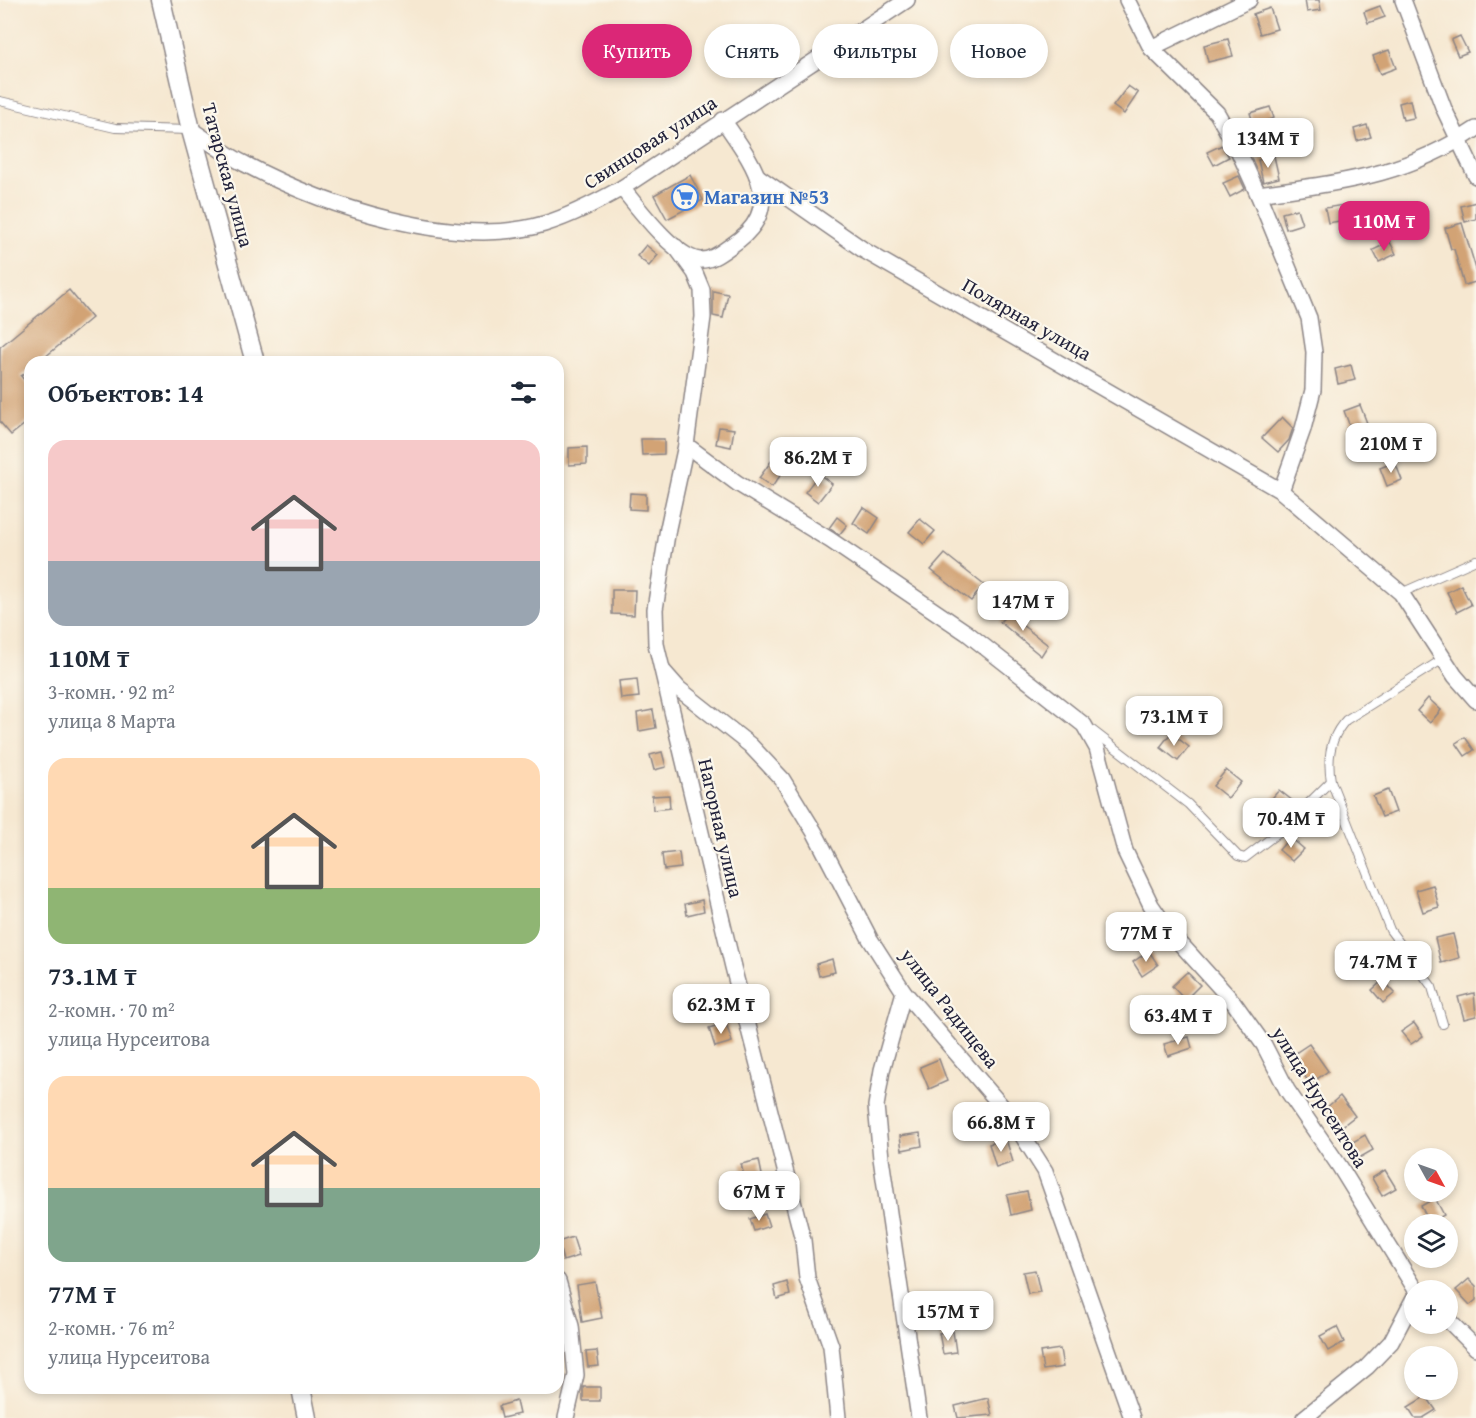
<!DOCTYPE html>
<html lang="ru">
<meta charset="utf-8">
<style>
:root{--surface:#fff;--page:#f2f2f3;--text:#1f2937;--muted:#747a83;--accent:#db2777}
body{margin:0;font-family:"Gentium Book Plus",serif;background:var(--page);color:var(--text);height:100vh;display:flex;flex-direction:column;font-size:22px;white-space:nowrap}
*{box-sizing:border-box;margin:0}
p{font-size:20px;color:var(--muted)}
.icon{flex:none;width:33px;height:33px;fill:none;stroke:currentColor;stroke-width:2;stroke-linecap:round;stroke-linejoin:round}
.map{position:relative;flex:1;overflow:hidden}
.details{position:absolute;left:24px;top:356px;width:540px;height:1038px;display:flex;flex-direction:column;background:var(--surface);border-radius:18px;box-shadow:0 3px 9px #0003}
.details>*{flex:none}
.hud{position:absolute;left:582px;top:24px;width:570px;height:54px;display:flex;gap:12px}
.needle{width:39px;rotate:130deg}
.buttons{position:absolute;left:1404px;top:1148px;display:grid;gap:12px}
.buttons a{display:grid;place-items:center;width:54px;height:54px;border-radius:50%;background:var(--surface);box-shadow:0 3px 9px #0003;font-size:30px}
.price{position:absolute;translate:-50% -51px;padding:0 14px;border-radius:12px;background:#fff;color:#222;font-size:20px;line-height:39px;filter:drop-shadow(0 2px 3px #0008)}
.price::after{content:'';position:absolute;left:50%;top:36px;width:18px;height:14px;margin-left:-9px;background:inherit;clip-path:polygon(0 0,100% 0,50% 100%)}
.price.on{background:var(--accent);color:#fff}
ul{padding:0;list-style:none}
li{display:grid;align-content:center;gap:12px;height:318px;padding:0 24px}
li span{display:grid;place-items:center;height:186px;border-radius:18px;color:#555}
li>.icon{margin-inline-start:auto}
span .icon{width:108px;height:108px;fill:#fffc;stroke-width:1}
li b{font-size:26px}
h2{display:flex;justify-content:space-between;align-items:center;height:72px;padding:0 24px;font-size:26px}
.pill{padding:0 21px;border-radius:27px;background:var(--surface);box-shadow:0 3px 9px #0003;font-size:21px;line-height:54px}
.pill.on{background:var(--accent);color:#fff}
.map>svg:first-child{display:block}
.building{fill:#d2a374}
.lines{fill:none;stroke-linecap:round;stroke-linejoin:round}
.service-casing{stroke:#8c8586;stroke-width:10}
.minor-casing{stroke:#8c8586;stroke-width:18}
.tertiary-casing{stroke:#8c8586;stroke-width:21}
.service{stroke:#fff;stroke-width:8}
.minor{stroke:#fff;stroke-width:15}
.tertiary{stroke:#fff;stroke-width:18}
.labels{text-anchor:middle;stroke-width:4.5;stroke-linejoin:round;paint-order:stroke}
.street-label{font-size:20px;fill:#22223b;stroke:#fbf7ec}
.shop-label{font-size:20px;font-weight:bold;fill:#366cbe;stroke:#fbf7ec;text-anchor:start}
</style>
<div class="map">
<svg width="1476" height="1418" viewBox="0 0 1476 1418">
<rect width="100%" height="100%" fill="#fbf7ec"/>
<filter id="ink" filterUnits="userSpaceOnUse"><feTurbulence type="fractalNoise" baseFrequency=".0167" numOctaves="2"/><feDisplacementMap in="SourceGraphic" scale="12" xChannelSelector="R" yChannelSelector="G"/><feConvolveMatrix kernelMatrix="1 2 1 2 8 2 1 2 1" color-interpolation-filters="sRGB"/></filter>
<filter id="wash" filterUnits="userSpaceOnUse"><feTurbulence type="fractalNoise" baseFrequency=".008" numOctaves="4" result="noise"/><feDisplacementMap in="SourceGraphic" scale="24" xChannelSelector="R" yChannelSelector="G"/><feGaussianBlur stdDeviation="1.35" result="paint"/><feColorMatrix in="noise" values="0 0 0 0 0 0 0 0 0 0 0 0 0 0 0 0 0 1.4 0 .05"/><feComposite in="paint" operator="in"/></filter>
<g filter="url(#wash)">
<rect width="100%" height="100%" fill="#f6e8d1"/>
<g id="blocks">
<g class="building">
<polygon points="1305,0 1319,0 1321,10 1307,12"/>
<polygon points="1380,6 1385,17 1368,23 1364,12"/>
<polygon points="1270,8 1277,29 1260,34 1253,14"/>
<polygon points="1460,36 1468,52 1458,56 1451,40"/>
<polygon points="1228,39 1233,56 1208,62 1204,45"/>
<polygon points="1389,50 1396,68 1380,74 1373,56"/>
<polygon points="1128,86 1138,93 1124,114 1113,106"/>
<polygon points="1410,100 1414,118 1403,120 1399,103"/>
<polygon points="1270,107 1274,118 1254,125 1250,113"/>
<polygon points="1367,125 1371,137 1357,141 1354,129"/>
<polygon points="1222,145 1229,157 1214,165 1207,152"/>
<polygon points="1274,156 1279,178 1263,182 1258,160"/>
<polygon points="690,175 703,200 667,219 654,195"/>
<polygon points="1239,176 1245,189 1230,197 1223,183"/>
<polygon points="1476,202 1476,219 1465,222 1461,206"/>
<polygon points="1343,205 1346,220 1328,223 1325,208"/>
<polygon points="1297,209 1302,224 1286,229 1282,213"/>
<polygon points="1462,223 1476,269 1476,282 1464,285 1454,249 1451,249 1445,228"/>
<polygon points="1390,242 1396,254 1379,262 1373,250"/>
<polygon points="646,245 658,255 649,266 637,256"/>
<polygon points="69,290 92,318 39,362 30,362 30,369 21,376 30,387 30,420 11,435 0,422 0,347"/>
<polygon points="713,291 728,294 723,318 713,316"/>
<polygon points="1351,365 1355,380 1338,384 1335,369"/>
<polygon points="1360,405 1367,423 1351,429 1344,411"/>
<polygon points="1282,417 1293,428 1289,440 1278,452 1262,438"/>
<polygon points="719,427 734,429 731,447 716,444"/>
<polygon points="641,439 664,439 664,454 642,455"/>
<polygon points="587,447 587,464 569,465 569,448"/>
<polygon points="772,460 785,469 772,487 759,478"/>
<polygon points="1395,462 1402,480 1387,486 1380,468"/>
<polygon points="819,474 832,484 818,502 805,492"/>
<polygon points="630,493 646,494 646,510 629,509"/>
<polygon points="863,507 879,518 869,534 853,523"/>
<polygon points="837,517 847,525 839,535 829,528"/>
<polygon points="920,519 935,531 924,544 909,532"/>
<polygon points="945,554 984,585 971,601 931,570"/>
<polygon points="1461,585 1471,605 1457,612 1447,592"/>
<polygon points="612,590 635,590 634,615 612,614"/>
<polygon points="1013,607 1023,616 1018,622 1048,645 1041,656 1000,622"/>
<polygon points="637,679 639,697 621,699 619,681"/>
<polygon points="1428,698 1441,710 1430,723 1417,711"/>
<polygon points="653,710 656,728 639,731 637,713"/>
<polygon points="1171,733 1189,747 1178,761 1160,747"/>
<polygon points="1465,737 1474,750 1465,756 1456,743"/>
<polygon points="662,752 666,767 654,770 650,755"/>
<polygon points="1226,770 1241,782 1228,798 1213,786"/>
<polygon points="1279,790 1293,801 1282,814 1268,803"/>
<polygon points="1388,790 1396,812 1382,817 1373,796"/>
<polygon points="669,795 670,808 653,810 652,796"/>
<polygon points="1290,837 1304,849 1292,861 1279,850"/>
<polygon points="679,852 681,868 664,870 662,854"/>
<polygon points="1433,885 1439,907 1423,912 1416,890"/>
<polygon points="702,900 704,911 687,915 685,904"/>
<polygon points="1453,934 1459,958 1441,963 1435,938"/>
<polygon points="1149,951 1158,965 1142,976 1133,962"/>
<polygon points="832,959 835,972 819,976 816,964"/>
<polygon points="1187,972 1200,985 1185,1000 1172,986"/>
<polygon points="1383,980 1395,993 1383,1003 1372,990"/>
<polygon points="1474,993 1476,1016 1464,1019 1458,997"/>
<polygon points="726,1023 732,1042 715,1047 709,1028"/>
<polygon points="1414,1023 1423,1036 1411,1044 1401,1032"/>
<polygon points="1189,1037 1192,1048 1168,1056 1164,1044"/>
<polygon points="1309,1044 1328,1071 1310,1084 1291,1056"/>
<polygon points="939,1059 947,1081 929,1089 920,1067"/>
<polygon points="1340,1096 1355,1116 1341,1127 1326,1108"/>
<polygon points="920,1133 922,1146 902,1150 900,1136"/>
<polygon points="1365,1135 1373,1150 1359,1158 1351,1143"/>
<polygon points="1006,1139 1013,1162 996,1168 989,1144"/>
<polygon points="759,1160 763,1180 746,1184 741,1164"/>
<polygon points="1385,1170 1396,1188 1382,1196 1372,1178"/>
<polygon points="1027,1191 1031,1210 1011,1215 1007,1195"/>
<polygon points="1435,1198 1444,1215 1430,1223 1421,1206"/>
<polygon points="765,1214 769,1226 754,1231 750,1219"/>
<polygon points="573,1237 579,1256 563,1261 558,1242"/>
<polygon points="1035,1270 1040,1292 1028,1294 1023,1272"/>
<polygon points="1469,1279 1476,1286 1476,1300 1470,1305 1456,1290"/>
<polygon points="595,1282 602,1318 582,1322 577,1285"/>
<polygon points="787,1282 790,1295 777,1299 774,1286"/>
<polygon points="1337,1327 1344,1342 1328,1351 1320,1336"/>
<polygon points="953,1331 956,1352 943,1354 939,1333"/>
<polygon points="1060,1349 1063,1367 1043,1370 1040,1352"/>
<polygon points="597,1351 599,1366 588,1367 586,1352"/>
<rect x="583" y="1387" width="17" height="14"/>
<polygon points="1426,1396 1436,1410 1423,1418 1415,1418 1408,1407"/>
<polygon points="988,1398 992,1415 958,1418 955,1406"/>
<polygon points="516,1401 519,1414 502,1418 499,1406"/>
</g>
</g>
</g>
<g filter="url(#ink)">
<use href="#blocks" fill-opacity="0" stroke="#8c8586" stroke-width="1.5"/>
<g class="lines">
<defs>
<g id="service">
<polyline points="0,101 115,128 190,130"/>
<polyline points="1401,593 1476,560"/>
<polyline points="1092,730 1188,804 1238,856 1245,858 1279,832 1331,781"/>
<path d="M 1443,1024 L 1432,987 L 1390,930 L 1331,781 C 1327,758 1330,737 1346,720 L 1443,659"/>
</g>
<g id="minor">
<polyline points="1127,0 1151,48 1217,113 1239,152 1258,194 1309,318 1314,352 1313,390 1303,429 1281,491"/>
<polyline points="1403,0 1444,109 1476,176"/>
<polyline points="1151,48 1249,0"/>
<path d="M 191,130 C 209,141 226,155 245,164 C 324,206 455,250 544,224 C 571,216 597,202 622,188 L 907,0"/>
<polyline points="757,176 865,251 1281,491 1401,593 1455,676 1476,700"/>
<path d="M 622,188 C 638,208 674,256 699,260 C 712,261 723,251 732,245 C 789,207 752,162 723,120"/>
<path d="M 1258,194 C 1341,182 1404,177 1476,129"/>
<polyline points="676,247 695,273 702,290 703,317 686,445 668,528 655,609 656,644 733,967 803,1240 807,1278 831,1346 838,1418"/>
<polyline points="686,445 737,483 830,540 967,633 1084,725 1097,748 1125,851 1151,905 1169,931 1234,1003 1264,1045 1287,1090 1340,1167 1416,1290"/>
<polyline points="664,672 679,689 750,745 782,779 815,833 870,939 904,992 1010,1116 1045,1171 1132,1418"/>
<polyline points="904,992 882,1070 876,1106 881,1158 919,1418"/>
<polyline points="558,1281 571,1326 576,1375 566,1418"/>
<polyline points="1448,1320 1476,1348"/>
<polyline points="1304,1418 1367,1367 1391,1342 1414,1298"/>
</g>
<g id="tertiary">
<polyline points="161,0 191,130 255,362"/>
<polyline points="301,1388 307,1418"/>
</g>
</defs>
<use href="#service" class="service-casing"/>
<use href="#minor" class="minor-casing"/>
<use href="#tertiary" class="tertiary-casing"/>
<use href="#service" class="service"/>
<use href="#minor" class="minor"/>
<use href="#tertiary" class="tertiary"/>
</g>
</g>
<defs>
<symbol id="supermarket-ring" viewBox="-11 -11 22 22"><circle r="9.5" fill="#fbf7ec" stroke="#3f7fe0" stroke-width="1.5"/><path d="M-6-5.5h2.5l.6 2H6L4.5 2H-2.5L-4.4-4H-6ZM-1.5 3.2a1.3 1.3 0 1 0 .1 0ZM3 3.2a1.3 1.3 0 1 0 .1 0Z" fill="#3f7fe0"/></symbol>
</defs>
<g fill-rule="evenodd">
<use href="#supermarket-ring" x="670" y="182" width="30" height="30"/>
</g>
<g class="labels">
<g class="street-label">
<text transform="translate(650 142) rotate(-33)" y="7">Свинцовая улица</text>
<text transform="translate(228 175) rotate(75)" y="7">Татарская улица</text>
<text transform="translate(1027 319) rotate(30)" y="7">Полярная улица</text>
<text transform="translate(721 828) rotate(77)" y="7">Нагорная улица</text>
<text transform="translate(950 1008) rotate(52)" y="7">улица Радищева</text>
<text transform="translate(1320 1097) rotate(58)" y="7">улица Нурсеитова</text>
</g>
<g class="shop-label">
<text x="704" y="204">Магазин №53</text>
</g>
</g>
</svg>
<div class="buttons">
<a><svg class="needle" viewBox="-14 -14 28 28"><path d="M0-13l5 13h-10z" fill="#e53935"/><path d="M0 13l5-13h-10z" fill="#747a83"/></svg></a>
<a><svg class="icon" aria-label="layers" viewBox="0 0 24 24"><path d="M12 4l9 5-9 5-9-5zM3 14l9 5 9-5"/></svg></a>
<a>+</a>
<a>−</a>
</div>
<b class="price" style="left:1268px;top:169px">134M ₸</b>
<b class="price on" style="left:1384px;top:252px">110M ₸</b>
<b class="price" style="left:1391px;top:474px">210M ₸</b>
<b class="price" style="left:818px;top:488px">86.2M ₸</b>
<b class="price" style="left:1023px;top:632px">147M ₸</b>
<b class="price" style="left:1174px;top:747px">73.1M ₸</b>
<b class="price" style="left:1291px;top:849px">70.4M ₸</b>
<b class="price" style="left:1146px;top:963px">77M ₸</b>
<b class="price" style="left:1383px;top:992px">74.7M ₸</b>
<b class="price" style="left:721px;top:1035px">62.3M ₸</b>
<b class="price" style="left:1178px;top:1046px">63.4M ₸</b>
<b class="price" style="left:1001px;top:1153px">66.8M ₸</b>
<b class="price" style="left:759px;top:1222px">67M ₸</b>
<b class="price" style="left:948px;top:1342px">157M ₸</b>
<div class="hud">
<a class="pill on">Купить</a>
<a class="pill">Снять</a>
<a class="pill">Фильтры</a>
<a class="pill">Новое</a>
</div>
<section class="details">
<h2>Объектов: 14<svg class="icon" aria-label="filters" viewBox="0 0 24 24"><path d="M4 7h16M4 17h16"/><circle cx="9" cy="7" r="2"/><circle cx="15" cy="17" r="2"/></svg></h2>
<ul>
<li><span style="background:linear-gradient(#f6c9c9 65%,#9aa5b1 0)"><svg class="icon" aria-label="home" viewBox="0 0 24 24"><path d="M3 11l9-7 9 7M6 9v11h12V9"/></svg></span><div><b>110M ₸</b><p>3-комн. · 92 m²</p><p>улица 8 Марта</p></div></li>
<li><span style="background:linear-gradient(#ffd9b3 70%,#8fb573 0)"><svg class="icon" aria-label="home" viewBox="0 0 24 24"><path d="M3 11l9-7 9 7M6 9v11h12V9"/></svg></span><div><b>73.1M ₸</b><p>2-комн. · 70 m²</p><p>улица Нурсеитова</p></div></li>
<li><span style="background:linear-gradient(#ffd9b3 60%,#7fa58c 0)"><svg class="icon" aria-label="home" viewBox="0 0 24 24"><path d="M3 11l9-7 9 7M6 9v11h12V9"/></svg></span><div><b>77M ₸</b><p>2-комн. · 76 m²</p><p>улица Нурсеитова</p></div></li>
</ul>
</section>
</div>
